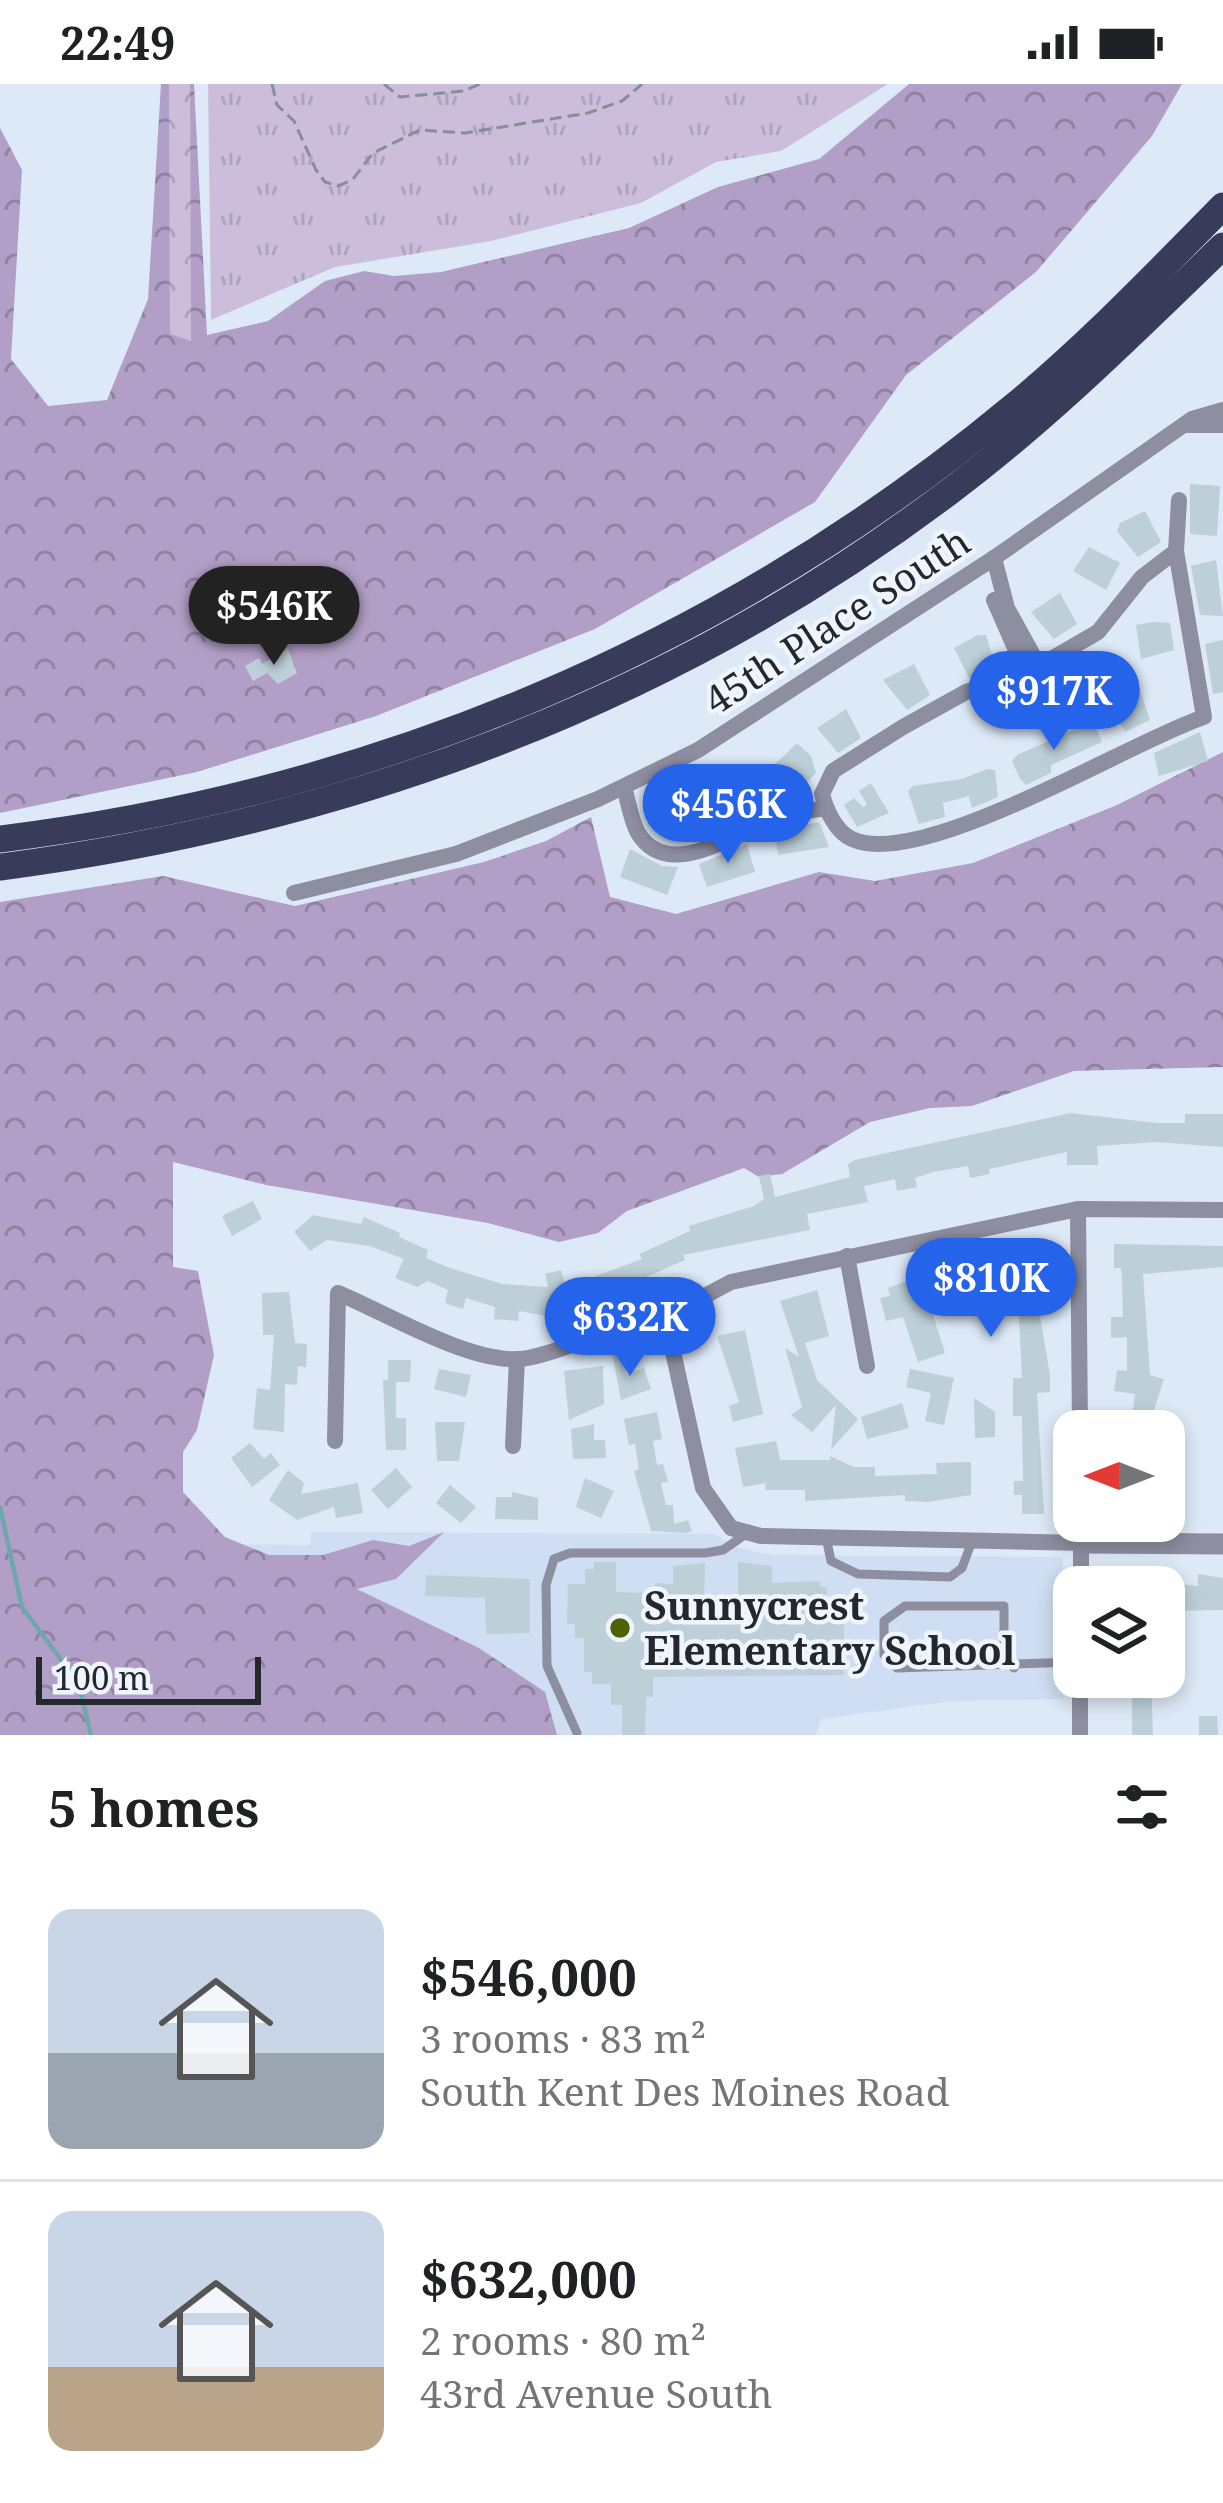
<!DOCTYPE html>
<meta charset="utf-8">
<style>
:root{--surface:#fff;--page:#f6f6f6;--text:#202124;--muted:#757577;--line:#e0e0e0;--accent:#2563eb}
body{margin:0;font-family:"Noto Serif",serif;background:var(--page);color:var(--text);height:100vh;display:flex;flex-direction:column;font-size:45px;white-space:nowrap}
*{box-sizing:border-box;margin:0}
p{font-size:39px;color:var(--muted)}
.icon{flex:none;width:66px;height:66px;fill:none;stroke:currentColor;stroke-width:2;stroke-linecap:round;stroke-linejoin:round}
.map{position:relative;height:1651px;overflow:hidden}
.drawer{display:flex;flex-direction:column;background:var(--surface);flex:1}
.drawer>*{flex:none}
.needle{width:78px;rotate:270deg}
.buttons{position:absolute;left:1053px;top:1326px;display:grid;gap:24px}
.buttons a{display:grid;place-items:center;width:132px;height:132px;border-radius:24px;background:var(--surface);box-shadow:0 6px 18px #0003;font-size:60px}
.scale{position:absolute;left:36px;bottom:30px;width:225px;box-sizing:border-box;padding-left:12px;border:6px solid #24282d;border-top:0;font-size:33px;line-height:42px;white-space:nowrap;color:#24282d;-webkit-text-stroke:9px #eef5fe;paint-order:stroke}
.price{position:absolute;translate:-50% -102px;padding:0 27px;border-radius:42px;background:var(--accent);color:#fff;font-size:39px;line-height:78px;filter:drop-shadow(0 3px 6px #0008)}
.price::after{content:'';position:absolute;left:50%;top:72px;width:36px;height:27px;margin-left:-18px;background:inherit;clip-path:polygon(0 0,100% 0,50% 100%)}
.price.selected{background:#222;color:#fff}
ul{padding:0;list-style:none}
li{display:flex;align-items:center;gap:36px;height:300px;padding:0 48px}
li+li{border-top:3px solid var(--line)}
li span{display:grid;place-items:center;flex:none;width:336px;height:240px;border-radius:24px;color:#555}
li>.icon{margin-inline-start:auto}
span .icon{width:144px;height:144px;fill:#fffc;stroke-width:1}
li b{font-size:51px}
h2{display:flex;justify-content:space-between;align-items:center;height:144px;padding:0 48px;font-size:51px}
.status{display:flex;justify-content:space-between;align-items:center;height:84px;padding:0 60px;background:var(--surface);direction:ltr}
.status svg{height:33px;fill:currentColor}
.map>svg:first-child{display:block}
.built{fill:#cfdef3}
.grass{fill:url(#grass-tufts)}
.forest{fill:url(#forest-crowns)}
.park{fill:url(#park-crowns)}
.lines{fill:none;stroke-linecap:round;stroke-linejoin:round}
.stream{stroke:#6fa8ab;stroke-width:4.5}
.building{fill:#bdcfd7}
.path{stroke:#868e98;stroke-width:3;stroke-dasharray:12 6;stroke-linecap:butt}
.service{stroke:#8d8fa1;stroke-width:9}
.minor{stroke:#8d8fa1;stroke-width:16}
.tertiary{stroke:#8d8fa1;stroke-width:21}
.trunk{stroke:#393b5b;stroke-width:27}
.poi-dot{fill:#506005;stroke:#eef5fe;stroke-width:4.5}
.labels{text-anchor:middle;stroke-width:9;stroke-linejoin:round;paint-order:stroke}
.street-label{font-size:39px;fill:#24282d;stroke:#eef5fe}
.poi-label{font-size:39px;font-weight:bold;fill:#24282d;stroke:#eef5fe;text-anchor:start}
</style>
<div class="status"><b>22:49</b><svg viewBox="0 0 49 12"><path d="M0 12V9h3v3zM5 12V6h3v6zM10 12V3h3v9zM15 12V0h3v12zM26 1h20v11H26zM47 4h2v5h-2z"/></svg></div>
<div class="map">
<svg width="1223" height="1651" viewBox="0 0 1223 1651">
<defs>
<pattern id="grass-tufts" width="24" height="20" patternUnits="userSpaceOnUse" patternTransform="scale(3)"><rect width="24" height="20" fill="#ccbedb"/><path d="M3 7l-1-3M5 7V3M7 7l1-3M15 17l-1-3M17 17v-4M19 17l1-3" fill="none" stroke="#afa3bc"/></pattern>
<pattern id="forest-crowns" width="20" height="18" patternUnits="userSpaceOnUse" patternTransform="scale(3)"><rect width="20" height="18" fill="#b29fc7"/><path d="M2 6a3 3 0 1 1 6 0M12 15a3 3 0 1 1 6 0" fill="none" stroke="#9182a2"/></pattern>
<pattern id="park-crowns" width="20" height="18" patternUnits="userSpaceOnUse" patternTransform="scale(3)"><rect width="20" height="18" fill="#ccbedb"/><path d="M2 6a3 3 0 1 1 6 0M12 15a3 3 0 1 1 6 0" fill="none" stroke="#afa3bc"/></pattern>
</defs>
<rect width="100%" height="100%" fill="#dde9f7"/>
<polygon class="built" points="311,1448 715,1450 736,1463 772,1471 1063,1473 1063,1615 952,1617 821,1635 816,1651 178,1651 196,1460 310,1461"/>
<polygon class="grass" points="208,0 888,0 781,67 716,78 641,119 491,157 335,183 211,236"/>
<g class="forest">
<polygon points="161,0 194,0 207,251 268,237 325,197 364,187 394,192 441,188 629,144 718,103 819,75 909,0 1182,0 1152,52 1036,188 906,291 815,418 595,545 376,632 197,688 0,729 0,44 22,86 11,275 48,322 107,316 148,215"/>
<polygon points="1223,668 1223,983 1074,987 972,1022 930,1024 870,1038 782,1090 759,1093 744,1084 627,1127 598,1149 559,1158 488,1139 266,1101 173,1078 173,1183 198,1187 214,1271 197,1346 183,1368 183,1408 225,1453 269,1471 323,1471 373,1456 409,1462 444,1448 396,1495 357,1505 479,1564 545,1608 557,1651 0,1651 0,818 163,792 295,822 484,778 546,757 591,733 610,813 676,830 819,788 875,797 973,779 1117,721"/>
</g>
<polygon class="park" points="169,0 190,0 191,257 170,250"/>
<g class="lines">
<polyline class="stream" points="0,1423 22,1523 79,1600 91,1651"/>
</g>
<g class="building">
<polygon points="1190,400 1220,402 1217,452 1190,450"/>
<polygon points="1145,427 1161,458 1138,473 1117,447 1120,439"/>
<polygon points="1089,463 1120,479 1106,506 1073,487"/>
<polygon points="1216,476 1223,532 1200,531 1191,482"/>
<polygon points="1060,509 1077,540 1054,555 1031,528"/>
<polygon points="1154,538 1170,539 1174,566 1141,575 1136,541"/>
<polygon points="978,551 986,551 996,585 969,594 954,564"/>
<polygon points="1223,556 1223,608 1213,610 1205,560"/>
<polygon points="288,565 297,589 278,600 267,589 253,597 245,582 259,574 262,580"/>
<polygon points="914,580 930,611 907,626 883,596"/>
<polygon points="1131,603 1139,603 1150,636 1125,648 1108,619"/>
<polygon points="846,625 861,654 838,669 817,644"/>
<polygon points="1087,640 1095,641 1102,658 1051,681 1051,689 1026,701 1020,695 1012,677 1017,671"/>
<polygon points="1200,648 1208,677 1159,692 1154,669"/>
<polygon points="797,659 811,672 816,689 800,705 772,683"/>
<polygon points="987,685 995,686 998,713 972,724 969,712 943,719 945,733 919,740 908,707 913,702 962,695"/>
<polygon points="740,696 757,727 732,739 712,715"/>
<polygon points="871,699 889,729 857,743 844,721 854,714 863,723 867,720 859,707"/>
<polygon points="819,738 829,763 778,771 775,747"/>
<polygon points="747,760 755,788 707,803 699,780"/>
<polygon points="630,765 662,782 678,783 667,811 620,793"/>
<polygon points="1071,1029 1156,1039 1185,1039 1185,1030 1223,1030 1223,1063 1156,1058 1097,1062 1098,1081 1067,1081 1067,1068 989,1085 990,1090 970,1094 968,1082 933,1088 915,1094 917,1103 897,1107 895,1095 864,1102 868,1118 807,1130 810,1146 683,1171 685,1176 619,1205 622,1217 601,1224 598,1214 583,1217 573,1228 551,1233 519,1227 518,1237 494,1235 495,1223 466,1214 463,1225 445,1219 448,1206 428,1197 417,1203 395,1194 404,1175 370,1162 327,1156 310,1167 294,1148 313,1131 361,1140 364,1133 400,1149 399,1153 428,1166 426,1174 447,1183 502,1200 548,1203 545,1190 561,1186 565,1199 591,1194 642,1175 639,1170 690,1147 689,1142 754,1122 764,1115 759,1092 770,1090 775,1113 850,1093 848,1080 855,1076"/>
<polygon points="253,1117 262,1135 232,1152 222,1132"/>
<polygon points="1114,1160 1223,1162 1223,1183 1143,1190 1150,1291 1164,1295 1153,1329 1144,1328 1145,1347 1124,1347 1124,1333 1132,1333 1135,1310 1114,1307 1117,1286 1127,1287 1127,1253 1111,1254 1111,1233 1123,1233 1122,1192 1121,1184 1114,1184"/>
<polygon points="1016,1171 1052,1173 1053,1214 1037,1214 1050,1291 1050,1308 1037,1309 1044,1430 1022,1430 1022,1411 1014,1411 1014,1397 1023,1397 1022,1332 1013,1332 1013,1294 1022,1294 1018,1213 966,1219 965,1210 929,1219 945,1269 918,1278 903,1233 886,1237 880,1214 890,1212 888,1204 909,1196 1016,1176"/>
<polygon points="817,1206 829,1252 805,1259 817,1296 858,1335 831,1366 836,1321 812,1348 791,1331 802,1323 785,1264 799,1273 780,1217"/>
<polygon points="289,1208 295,1259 307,1260 306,1283 298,1282 297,1301 285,1300 284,1348 253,1345 257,1304 270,1306 274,1251 263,1251 262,1209"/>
<polygon points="745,1246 763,1330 733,1338 729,1322 739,1318 717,1252"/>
<polygon points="618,1267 627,1290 644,1284 651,1305 621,1316 612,1268"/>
<polygon points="388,1276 411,1276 410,1298 396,1298 396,1334 406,1334 406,1366 386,1366 383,1296 388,1296"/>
<polygon points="603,1282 604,1320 569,1336 564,1287"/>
<polygon points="439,1285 471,1291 466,1313 434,1305"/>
<polygon points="910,1285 954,1294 944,1341 925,1337 931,1309 906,1303"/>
<polygon points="974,1314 995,1328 995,1353 975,1354"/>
<polygon points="902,1319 909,1344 867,1355 861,1333"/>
<polygon points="657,1328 662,1355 653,1357 657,1381 663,1380 668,1398 661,1399 666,1421 673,1421 674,1440 688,1436 692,1447 685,1449 651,1447 634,1387 639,1385 635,1360 629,1361 624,1335"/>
<polygon points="435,1338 465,1338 459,1377 437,1377"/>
<polygon points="594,1340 594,1356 605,1356 606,1374 573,1375 571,1345"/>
<polygon points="776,1357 780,1376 830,1376 830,1372 854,1383 875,1383 875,1392 937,1390 936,1379 971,1378 971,1411 928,1418 905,1417 905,1411 805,1417 805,1406 765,1406 766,1399 743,1403 735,1364"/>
<polygon points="250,1359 264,1375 271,1369 280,1381 252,1403 231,1374"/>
<polygon points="396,1384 412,1403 388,1425 371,1406"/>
<polygon points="288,1386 304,1399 301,1410 358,1399 363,1429 336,1434 334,1423 297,1436 269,1416"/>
<polygon points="585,1394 614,1407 601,1434 576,1423"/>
<polygon points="450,1401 476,1423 461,1439 436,1419"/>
<polygon points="512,1408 538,1414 538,1436 495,1435 496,1413 512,1413"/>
<polygon points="594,1478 616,1478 616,1508 655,1509 655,1499 673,1500 673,1482 705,1479 704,1527 738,1527 738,1478 772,1482 772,1499 820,1497 820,1503 827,1503 827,1520 844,1520 844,1591 653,1593 653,1613 646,1613 645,1651 622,1651 622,1621 611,1621 611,1600 592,1600 592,1588 584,1588 584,1554 575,1554 575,1540 567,1540 568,1500 585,1500 585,1485 594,1485"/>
<polygon points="1198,1490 1223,1494 1223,1526 1172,1527 1172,1520 1164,1520 1164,1498 1198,1502"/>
<polygon points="426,1491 530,1495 530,1549 486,1550 485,1514 425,1512"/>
<polygon points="1132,1593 1151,1593 1153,1651 1132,1651"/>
<polygon points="1199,1632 1217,1632 1218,1651 1199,1651"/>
</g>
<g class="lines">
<g class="path">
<polyline points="272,0 277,21 294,37 316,86 325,98 339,102 353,95 373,69 420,46 465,49 588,29 622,17 642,0"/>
<polyline points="384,0 400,13 464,7 480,0"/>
</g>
<g class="service">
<polyline points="826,1453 831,1477 858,1490 950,1493 962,1484 972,1457"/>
<polyline points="1014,1584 1004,1576 1004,1522 905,1522 884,1537 884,1571 897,1584 1074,1578"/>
<polyline points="577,1649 547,1582 546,1501 554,1475 570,1469 705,1469 723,1466 746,1450"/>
</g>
<g class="minor">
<polyline points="1188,341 1223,341"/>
<path d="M 1176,467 L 1142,493 L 1098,548 L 1022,592 L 966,608 L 903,643 L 833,687 L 822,710 C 826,726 836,748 852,755 C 921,787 1131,657 1204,633 L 1176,467 L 1179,416"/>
<polyline points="994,474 1007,524 1039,582"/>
<polyline points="994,516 1026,589"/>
<path d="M 624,703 C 628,716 631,737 638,749 C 669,799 736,748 769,736 C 787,729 807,727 826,724"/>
<polyline points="294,809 456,770 598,715 698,666 994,474 1192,335 1223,326"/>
<polyline points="1078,1125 1080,1347"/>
<polyline points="847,1172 867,1282"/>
<polyline points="670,1254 699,1215 731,1198 1078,1125 1223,1126"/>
<polyline points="670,1254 703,1404 731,1444 761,1452 1081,1459"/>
<path d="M 335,1357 L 338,1209 C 386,1229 469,1279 520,1275 C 561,1272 637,1225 670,1254"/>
<polyline points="513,1362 517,1275"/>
<polyline points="1081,1503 1081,1437"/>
<polyline points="1080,1651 1080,1593"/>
</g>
<polyline class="tertiary" points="1081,1459 1223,1460"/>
<g class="trunk">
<path d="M 0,755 C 374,709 722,565 1013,323 C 1088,261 1155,191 1223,122"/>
<path d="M 0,783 C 346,738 673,618 953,405 C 1050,332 1136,246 1223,162"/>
</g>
</g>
<circle class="poi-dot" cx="620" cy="1544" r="12"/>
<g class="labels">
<g class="street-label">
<text transform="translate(837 537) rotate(-33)" y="14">45th Place South</text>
</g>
<g class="poi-label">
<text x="644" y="1536">Sunnycrest<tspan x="644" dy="45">Elementary School</tspan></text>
</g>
</g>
</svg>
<div class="buttons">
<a><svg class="needle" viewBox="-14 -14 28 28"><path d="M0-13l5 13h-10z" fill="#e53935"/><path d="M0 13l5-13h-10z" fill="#757577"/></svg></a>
<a><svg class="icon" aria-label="layers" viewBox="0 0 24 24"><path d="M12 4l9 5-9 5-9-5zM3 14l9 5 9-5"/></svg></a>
</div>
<div class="scale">100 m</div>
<b class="price selected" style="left:274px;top:584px">$546K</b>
<b class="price" style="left:1054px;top:669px">$917K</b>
<b class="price" style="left:728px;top:782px">$456K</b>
<b class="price" style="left:991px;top:1256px">$810K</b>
<b class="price" style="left:630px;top:1295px">$632K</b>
</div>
<section class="drawer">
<h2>5 homes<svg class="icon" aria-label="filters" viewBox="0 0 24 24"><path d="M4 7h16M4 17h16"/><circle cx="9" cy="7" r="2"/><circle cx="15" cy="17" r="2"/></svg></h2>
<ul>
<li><span style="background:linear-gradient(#c9d6e8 60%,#9aa5b1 0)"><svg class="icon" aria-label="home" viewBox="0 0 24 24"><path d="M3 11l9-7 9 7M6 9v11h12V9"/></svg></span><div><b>$546,000</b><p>3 rooms · 83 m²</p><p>South Kent Des Moines Road</p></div></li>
<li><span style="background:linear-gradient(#c9d6e8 65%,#b9a48a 0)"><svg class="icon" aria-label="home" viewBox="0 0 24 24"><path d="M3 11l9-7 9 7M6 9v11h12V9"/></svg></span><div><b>$632,000</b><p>2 rooms · 80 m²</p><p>43rd Avenue South</p></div></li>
</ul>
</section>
